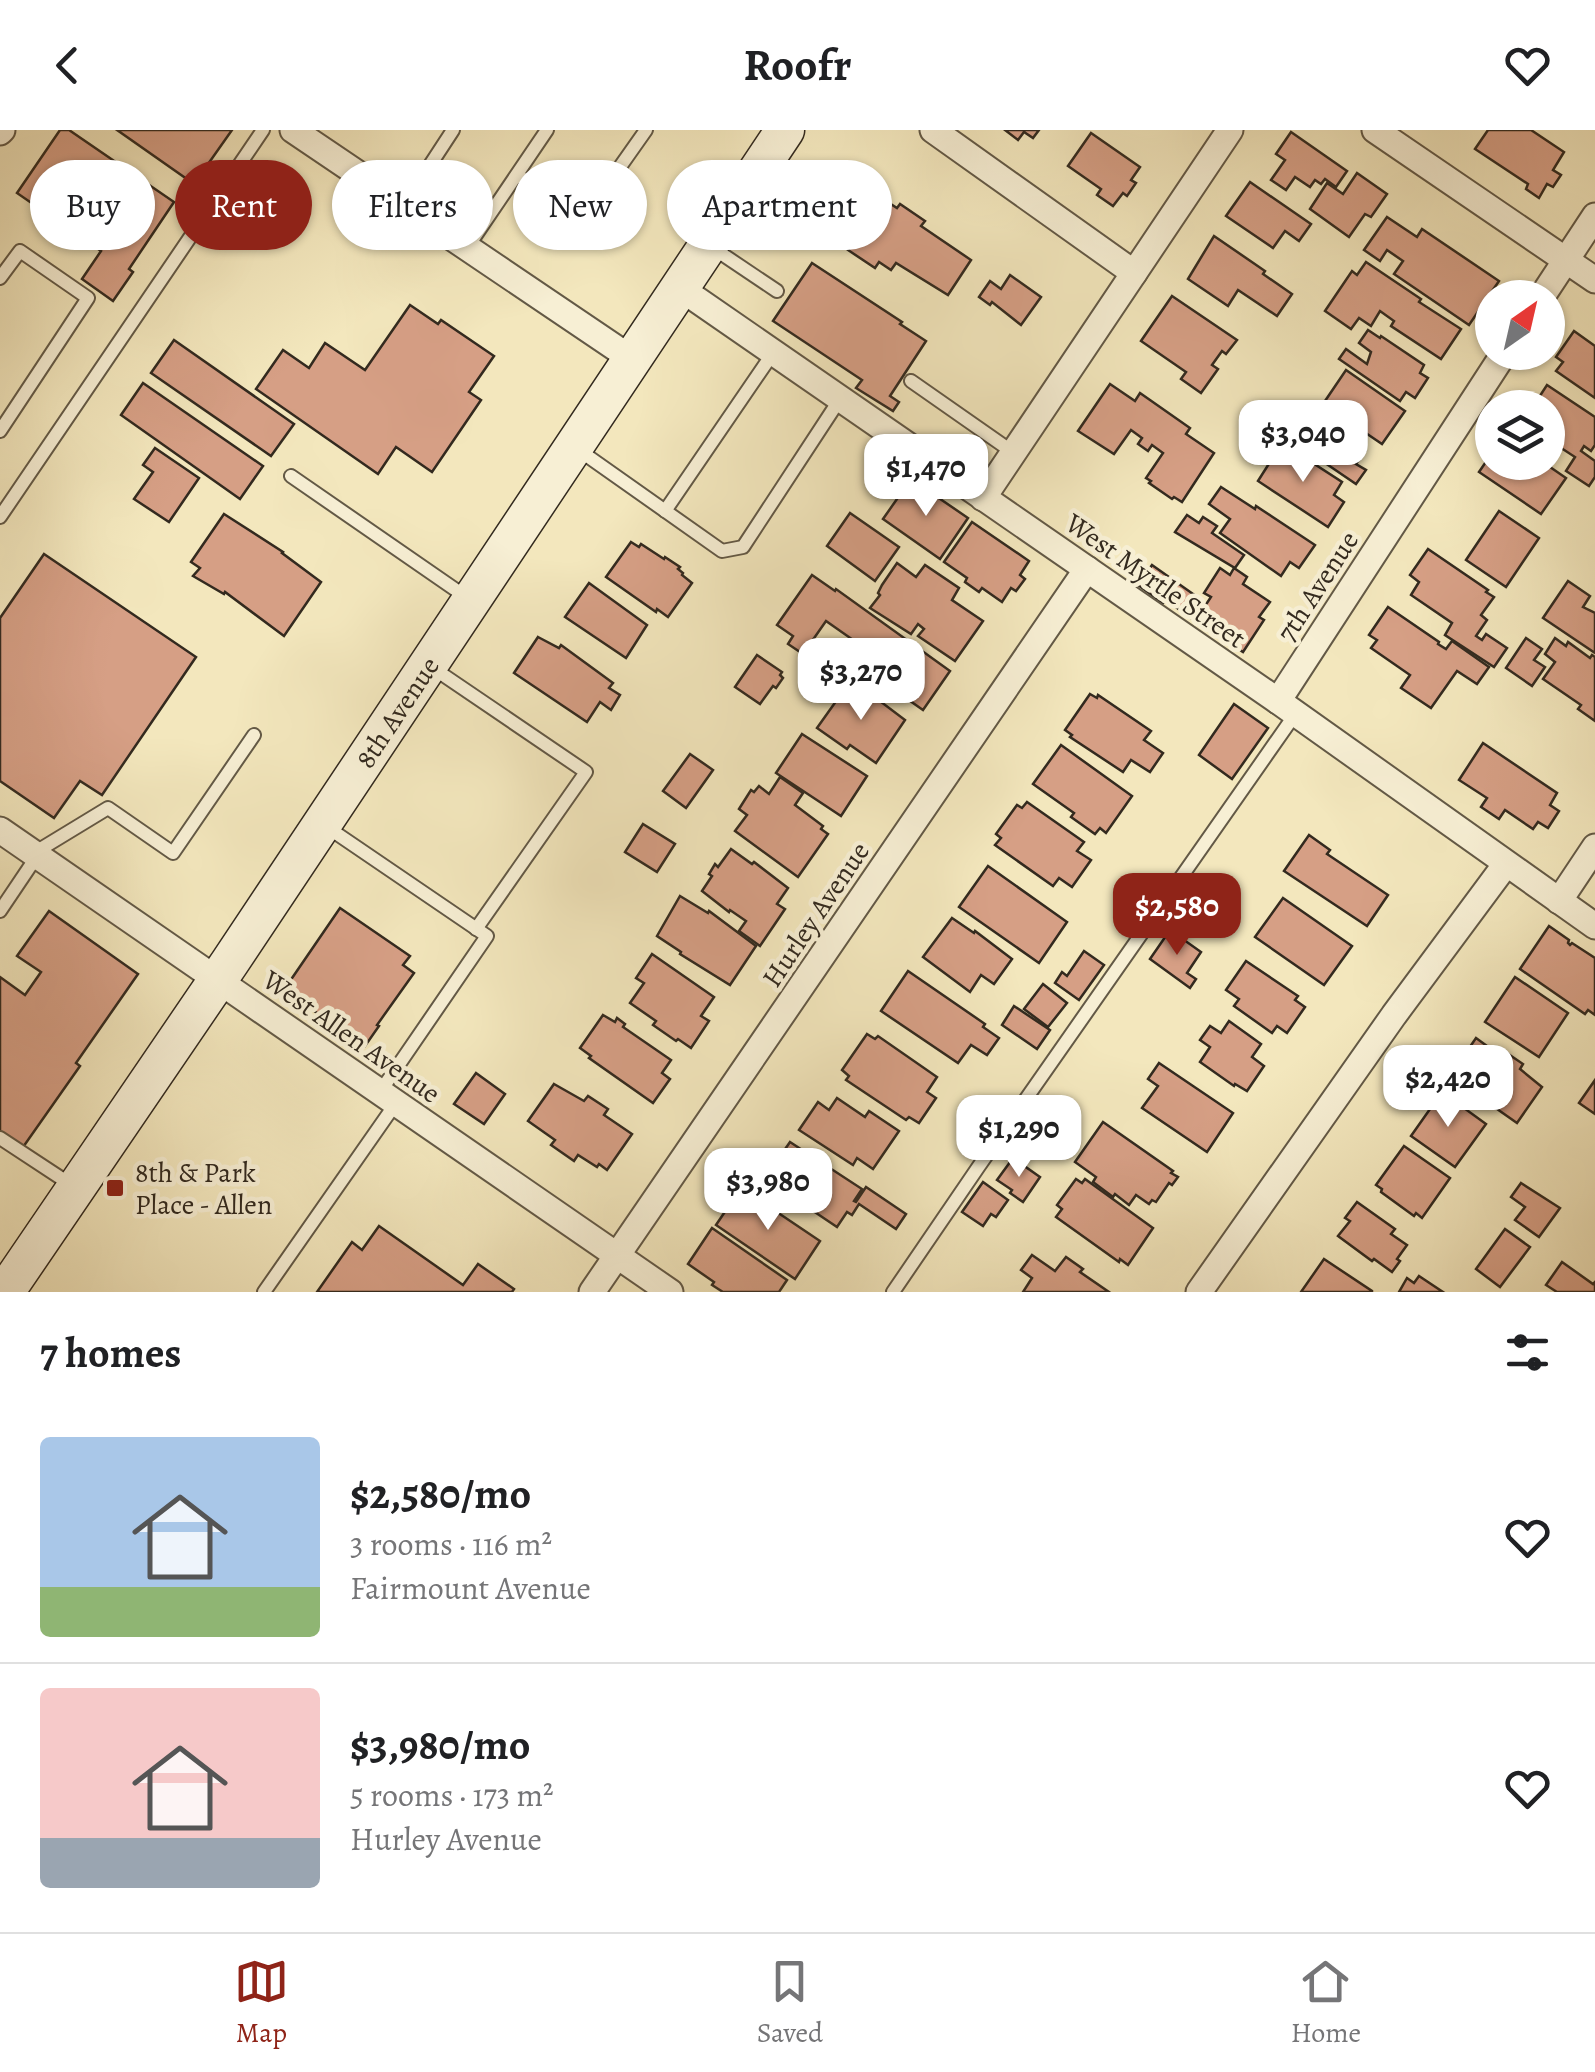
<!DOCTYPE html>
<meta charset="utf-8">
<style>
:root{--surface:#fff;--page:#f6f6f6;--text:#202124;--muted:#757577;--line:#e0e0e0;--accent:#8f2418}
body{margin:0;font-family:Alegreya,serif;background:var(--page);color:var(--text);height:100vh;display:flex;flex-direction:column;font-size:38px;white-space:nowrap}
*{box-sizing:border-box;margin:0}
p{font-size:32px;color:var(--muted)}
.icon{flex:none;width:55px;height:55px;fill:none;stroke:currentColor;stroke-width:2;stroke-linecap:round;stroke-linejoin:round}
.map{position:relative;height:1162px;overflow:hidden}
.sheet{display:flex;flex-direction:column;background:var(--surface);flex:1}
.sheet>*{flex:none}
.banner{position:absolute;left:30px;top:30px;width:1000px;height:90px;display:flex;gap:20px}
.needle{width:65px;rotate:34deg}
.fabs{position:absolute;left:1475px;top:150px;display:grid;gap:20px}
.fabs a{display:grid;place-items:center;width:90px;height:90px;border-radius:50%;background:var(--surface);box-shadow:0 2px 8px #0004;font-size:50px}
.price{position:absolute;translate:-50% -85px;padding:0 22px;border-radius:20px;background:#fff;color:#222;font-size:32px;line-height:65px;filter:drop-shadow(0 2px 5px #0008)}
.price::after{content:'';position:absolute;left:50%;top:60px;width:30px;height:22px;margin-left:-15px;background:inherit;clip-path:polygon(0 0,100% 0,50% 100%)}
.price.current{background:var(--accent);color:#fff}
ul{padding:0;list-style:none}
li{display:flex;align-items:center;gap:30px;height:250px;padding:0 40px}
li+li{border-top:2px solid var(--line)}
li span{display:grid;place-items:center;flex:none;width:280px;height:200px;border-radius:10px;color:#555}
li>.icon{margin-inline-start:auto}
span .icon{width:120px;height:120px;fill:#fffc;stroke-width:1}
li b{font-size:42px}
h2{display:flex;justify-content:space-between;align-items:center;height:120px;padding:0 40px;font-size:42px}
.tag{padding:0 35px;border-radius:45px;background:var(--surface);box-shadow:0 2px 8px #0004;font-size:35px;line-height:90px}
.tag.current{background:var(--accent);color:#fff}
header{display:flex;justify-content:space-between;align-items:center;height:130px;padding:0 40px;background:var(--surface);font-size:45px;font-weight:700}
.dock{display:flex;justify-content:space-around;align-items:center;height:140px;border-top:2px solid var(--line);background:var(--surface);font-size:28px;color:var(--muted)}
.dock a{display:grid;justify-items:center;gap:5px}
.dock .current{color:var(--accent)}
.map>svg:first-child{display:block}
.building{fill:#d69f85;stroke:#332a1f;stroke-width:2.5}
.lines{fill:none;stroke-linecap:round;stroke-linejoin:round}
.service-casing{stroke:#635946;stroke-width:16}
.minor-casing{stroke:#635946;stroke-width:29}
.secondary-casing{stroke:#332a1f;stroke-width:41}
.service{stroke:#f7efd4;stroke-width:12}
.minor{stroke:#f7efd4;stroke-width:25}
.secondary{stroke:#f7efd4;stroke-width:38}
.poi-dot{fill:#8f2418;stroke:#f7efd4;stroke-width:4}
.labels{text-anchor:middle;stroke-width:9;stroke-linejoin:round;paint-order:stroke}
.street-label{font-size:28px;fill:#332a1f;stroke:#f7efd4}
.poi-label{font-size:28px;fill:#332a1f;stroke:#f7efd4;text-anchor:start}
</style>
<header><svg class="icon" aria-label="back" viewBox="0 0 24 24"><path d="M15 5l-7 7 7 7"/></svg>Roofr<svg class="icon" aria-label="heart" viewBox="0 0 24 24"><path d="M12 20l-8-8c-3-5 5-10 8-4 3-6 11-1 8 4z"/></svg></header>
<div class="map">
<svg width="1595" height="1162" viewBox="0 0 1595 1162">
<rect width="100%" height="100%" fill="#f3e7bd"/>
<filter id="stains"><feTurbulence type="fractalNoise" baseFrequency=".002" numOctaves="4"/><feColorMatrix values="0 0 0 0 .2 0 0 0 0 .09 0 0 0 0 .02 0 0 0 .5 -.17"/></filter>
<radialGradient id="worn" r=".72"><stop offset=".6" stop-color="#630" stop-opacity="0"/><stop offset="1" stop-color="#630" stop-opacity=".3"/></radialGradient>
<g class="building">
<polygon points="60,0 69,0 174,72 129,139 133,142 113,171 82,149 101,121 17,63"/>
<polygon points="117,0 232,0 194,54"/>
<polygon points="1005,0 1039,0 1033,8 1024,2 1018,10"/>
<polygon points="1488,0 1531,0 1564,22 1553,40 1561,45 1553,57 1547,54 1539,68 1526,59 1528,54 1475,19"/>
<polygon points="1291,2 1347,41 1336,57 1325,49 1321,54 1315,50 1310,57 1295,47 1286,60 1271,50 1285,30 1276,24"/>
<polygon points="1091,3 1140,37 1131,50 1136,53 1127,66 1123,63 1113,76 1097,65 1101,59 1068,36"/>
<polygon points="1357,43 1387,64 1371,87 1365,84 1349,107 1310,79 1327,53 1343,64"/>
<polygon points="1250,52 1311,94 1299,111 1285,101 1273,118 1226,86"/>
<polygon points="883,69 897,78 900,74 925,91 921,96 971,130 948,165 896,133 891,140 879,132 875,138 848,120"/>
<polygon points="1387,87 1417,107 1422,99 1499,151 1469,195 1394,144 1403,131 1387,120 1380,131 1364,120"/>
<polygon points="1214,106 1265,141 1263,144 1292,164 1277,186 1238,160 1228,176 1188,149"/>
<polygon points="1366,132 1421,169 1419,172 1461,199 1441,229 1391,196 1394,191 1380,181 1371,196 1359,188 1351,199 1325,181 1352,141 1357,145"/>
<polygon points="812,133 902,192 900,194 926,211 890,266 899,272 893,281 856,258 862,250 773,191"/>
<polygon points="1010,145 1041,167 1021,195 992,172 990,175 979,167 990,151 1001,159"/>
<polygon points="1172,166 1237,210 1226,224 1222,221 1212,235 1218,239 1201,263 1181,249 1186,242 1141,211"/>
<polygon points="410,175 438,194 441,190 494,226 469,262 481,270 432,342 396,317 378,344 256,259 283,220 309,238 325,213 365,240"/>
<polygon points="1368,200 1380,208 1381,206 1424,235 1420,243 1428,248 1415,268 1406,262 1400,271 1339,229 1346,219 1367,234 1371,222 1359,213"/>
<polygon points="1574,201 1595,216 1595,268 1556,241 1563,232 1556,227"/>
<polygon points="174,210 294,294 271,326 151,243"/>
<polygon points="1346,240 1405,281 1382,314 1323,274"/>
<polygon points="143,253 263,336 240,369 121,285"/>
<polygon points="1110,254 1135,271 1140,263 1190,298 1186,304 1214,323 1182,372 1174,367 1172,369 1149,353 1151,351 1146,348 1163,323 1152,315 1148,321 1138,314 1142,308 1131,300 1114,324 1078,301"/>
<polygon points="1547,255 1595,287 1595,315 1591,321 1584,316 1581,321 1595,331 1595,347 1589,356 1566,341 1575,327 1555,314 1548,314 1548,278 1532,278"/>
<polygon points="1325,293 1365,321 1356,334 1366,340 1356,354 1306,320"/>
<polygon points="1282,313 1342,352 1334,365 1344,372 1328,397 1258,351"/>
<polygon points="155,318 199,348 169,392 134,369 153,342 143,335"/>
<polygon points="1492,323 1492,332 1548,332 1548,329 1553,333 1550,337 1566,348 1541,384 1479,342"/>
<polygon points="911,349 968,388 940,429 883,389"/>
<polygon points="1221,357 1255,379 1256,376 1315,415 1299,438 1290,432 1281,446 1220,403 1230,389 1209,374"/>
<polygon points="1499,381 1539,408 1506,457 1466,430"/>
<polygon points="850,383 899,417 875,451 827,416"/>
<polygon points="224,384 283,422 282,423 321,452 284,506 225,462 224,464 193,446 200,438 191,432"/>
<polygon points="1187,385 1199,393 1203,387 1217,396 1212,403 1244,425 1235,438 1175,402"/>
<polygon points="972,392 1029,431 1020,445 1025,449 1016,461 1011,458 1002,472 982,458 979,462 965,452 967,448 944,432"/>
<polygon points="631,412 639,417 641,414 664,429 665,427 680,437 678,439 683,443 682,445 692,453 668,487 657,479 656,482 606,447"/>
<polygon points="1428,419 1488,460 1486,462 1494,467 1481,485 1487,490 1476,506 1482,510 1486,504 1507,518 1494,537 1445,505 1452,493 1411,465 1419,452 1410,445"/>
<polygon points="44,424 196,527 102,665 80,651 54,688 0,651 0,488"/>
<polygon points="897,433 916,447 925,435 959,458 952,470 983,491 955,531 918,506 924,499 918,494 911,504 870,478 880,465 878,463 882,455"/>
<polygon points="1152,435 1203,471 1191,488 1166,470 1163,473 1138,455"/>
<polygon points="1220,438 1230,445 1234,438 1247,447 1243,454 1270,472 1259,487 1264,490 1243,522 1224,510 1232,498 1203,479 1211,467 1204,463"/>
<polygon points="812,445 835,461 836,459 950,541 923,580 866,540 863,544 844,531 856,512 826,491 803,524 788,514 793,506 777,495"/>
<polygon points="1568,451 1590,466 1583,477 1595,483 1595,523 1543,488"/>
<polygon points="589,453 647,495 626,528 565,487"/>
<polygon points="1388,477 1439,512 1438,514 1446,519 1452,511 1489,537 1477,554 1457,541 1431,578 1401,558 1410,545 1371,518 1377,510 1369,505"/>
<polygon points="538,507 559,518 561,515 613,553 609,558 620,565 611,580 600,572 587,592 514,543"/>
<polygon points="1526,508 1542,519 1534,530 1545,537 1532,556 1506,538"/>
<polygon points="1555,508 1566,516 1568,512 1590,528 1592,525 1595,527 1595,591 1578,579 1581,575 1543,549 1555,532 1545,524"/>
<polygon points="757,525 782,542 780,545 783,548 776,558 773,556 760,574 735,557"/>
<polygon points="849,553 866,565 868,562 905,590 876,633 850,615 847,619 817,598"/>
<polygon points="1090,564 1097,568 1098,565 1151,601 1144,610 1163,623 1150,642 1131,630 1123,642 1070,607 1072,605 1065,600"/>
<polygon points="1234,574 1268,598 1232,649 1199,625"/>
<polygon points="802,604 867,646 841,686 776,643"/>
<polygon points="1483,613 1557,663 1550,675 1559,681 1548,698 1538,692 1533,699 1505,680 1499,689 1481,677 1487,668 1459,650"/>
<polygon points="1061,615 1132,666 1106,703 1100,698 1095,704 1071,687 1074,683 1033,654"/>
<polygon points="690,624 713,640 686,678 663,661"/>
<polygon points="780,647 803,663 795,675 823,696 821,699 828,704 798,747 735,701 747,685 739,679 751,660 754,662 759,656 769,664"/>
<polygon points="1027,672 1084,712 1077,721 1091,730 1072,757 1059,748 1053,756 995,715 1001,708 996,704 1017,675 1022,678"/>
<polygon points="643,694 675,714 657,742 625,722"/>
<polygon points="1309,705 1330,720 1327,724 1388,765 1367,796 1284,741"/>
<polygon points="731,719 752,734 754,732 788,758 777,774 785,779 760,816 739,801 746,791 730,780 729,782 702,761 712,746 709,744 715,734 718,737"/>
<polygon points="988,736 1067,792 1039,833 959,777"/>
<polygon points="680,766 708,783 709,781 756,816 730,855 680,824 681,822 657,806"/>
<polygon points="1283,768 1352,816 1324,855 1255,807"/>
<polygon points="340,778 410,826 403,835 414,843 377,895 379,896 365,916 288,863 288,854"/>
<polygon points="49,781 138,844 76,933 80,936 21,1020 0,1005 0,847 25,865 41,842 17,826"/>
<polygon points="952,788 974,803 975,801 1012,829 994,854 981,845 970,862 923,827"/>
<polygon points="1549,796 1569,810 1568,813 1570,815 1572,813 1595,828 1595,885 1588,880 1585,884 1520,839"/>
<polygon points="1170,800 1201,822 1187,843 1196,849 1190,858 1150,829"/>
<polygon points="1084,821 1104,835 1079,870 1055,853 1062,842 1067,846"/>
<polygon points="652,824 714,867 701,886 709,891 691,918 678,909 676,911 653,895 656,891 630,873 644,853 636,848"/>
<polygon points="1246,831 1298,866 1295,870 1305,877 1287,903 1277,896 1272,903 1234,876 1239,869 1226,860"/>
<polygon points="908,841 985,894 983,897 999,908 987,925 971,915 958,933 881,881"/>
<polygon points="1515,847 1568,883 1539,927 1485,892"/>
<polygon points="1043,854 1067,873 1048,897 1024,879"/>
<polygon points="1014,876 1050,900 1037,919 1002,895"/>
<polygon points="603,885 615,892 617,888 625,894 623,897 671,930 662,943 670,949 653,973 589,928 591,926 580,918"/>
<polygon points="1229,891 1261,914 1252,927 1264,936 1247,961 1235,954 1234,956 1200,932 1210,917 1200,910 1210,896 1221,903"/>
<polygon points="867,904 875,909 878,906 937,947 927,962 936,968 919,993 909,987 906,990 846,950 849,946 842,940"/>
<polygon points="1476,908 1498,924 1501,919 1523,934 1520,939 1542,957 1517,993 1450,946"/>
<polygon points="1159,933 1233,983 1207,1022 1142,978 1158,956 1148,949"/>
<polygon points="476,943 505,964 484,994 454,974"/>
<polygon points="1595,950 1595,984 1579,973"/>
<polygon points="554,954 584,971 588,966 608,979 604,985 632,1004 607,1040 599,1034 597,1037 578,1025 574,1031 551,1015 555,1010 528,991"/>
<polygon points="1442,962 1486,994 1455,1037 1411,1006"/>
<polygon points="837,968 865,987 869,981 899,1001 873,1039 857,1028 853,1035 799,1000 818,972 829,980"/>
<polygon points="1103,992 1173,1041 1171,1043 1178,1047 1172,1055 1169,1053 1156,1072 1152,1070 1149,1074 1136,1065 1129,1075 1115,1064 1113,1067 1093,1052 1096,1047 1075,1032"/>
<polygon points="790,1012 862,1059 854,1071 856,1072 866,1057 906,1084 896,1099 859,1074 852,1085 847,1082 837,1097 779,1058 784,1050 770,1041"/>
<polygon points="1404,1016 1450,1048 1422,1088 1416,1083 1414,1086 1381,1062 1382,1059 1376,1055"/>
<polygon points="1013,1028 1040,1047 1023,1072 1010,1063 1012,1060 997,1050"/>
<polygon points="1076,1049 1082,1053 1085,1049 1153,1098 1128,1135 1120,1129 1119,1132 1056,1087 1062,1079 1057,1075"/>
<polygon points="983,1052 1008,1070 996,1087 991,1084 983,1096 962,1082"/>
<polygon points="1521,1053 1560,1078 1539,1107 1515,1090 1525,1077 1511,1067"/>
<polygon points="741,1058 820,1111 795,1149 716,1095"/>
<polygon points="1357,1072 1395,1099 1391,1104 1407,1115 1397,1129 1400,1131 1392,1142 1374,1129 1372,1131 1338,1106 1350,1091 1345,1088"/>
<polygon points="379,1096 463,1155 478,1134 514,1159 512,1162 317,1162 352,1112 362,1120"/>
<polygon points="712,1098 787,1150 779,1162 723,1162 712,1155 714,1152 688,1134"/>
<polygon points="1505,1099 1530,1117 1500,1157 1476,1139"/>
<polygon points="1032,1125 1055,1141 1066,1127 1083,1139 1080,1142 1109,1162 1023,1162 1032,1148 1021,1140"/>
<polygon points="1324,1129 1372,1161 1372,1162 1301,1162"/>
<polygon points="1562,1132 1593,1154 1595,1152 1595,1162 1557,1162 1546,1155"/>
<polygon points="1419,1146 1443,1162 1399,1162 1407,1148 1414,1153"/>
</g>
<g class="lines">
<defs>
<g id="service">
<polyline points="517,45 570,79 591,78 646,0"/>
<polyline points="404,75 453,0"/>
<polyline points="710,116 777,161"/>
<polyline points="467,118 547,0"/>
<polyline points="0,148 20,121 88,168 0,301"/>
<polyline points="911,251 1014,323"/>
<polyline points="576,318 722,421 743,417 840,269"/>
<polyline points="291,346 469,469"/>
<polyline points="665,381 773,223"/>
<polyline points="0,387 263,0"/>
<polyline points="430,536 586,642 476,799"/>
<polyline points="324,695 487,806 380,962"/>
<polyline points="34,723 108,678 173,723 254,605"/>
<polyline points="0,781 37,726"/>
<polyline points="0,1008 73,1056"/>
<polyline points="264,1162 396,973"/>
<polyline points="893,1162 979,1036 1296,583"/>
</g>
<g id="minor">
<polyline points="293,0 632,229"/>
<polyline points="933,0 1134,143"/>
<polyline points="1375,0 1595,150"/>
<polyline points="0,2 2,0"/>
<polyline points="680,158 1278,571 1595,796"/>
<polyline points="1541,168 1595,86"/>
<polyline points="983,368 1230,0"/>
<polyline points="1278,571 1505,222"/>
<polyline points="0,700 670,1162"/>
<polyline points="1559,771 1595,717"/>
<polyline points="592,1162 1087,439"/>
<polyline points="1199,1162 1394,885 1506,734"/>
</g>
<g id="secondary">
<path id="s1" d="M 5,1162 L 230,832 L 785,0"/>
</g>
</defs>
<use href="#service" class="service-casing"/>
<use href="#minor" class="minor-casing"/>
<use href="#secondary" class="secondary-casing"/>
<use href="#service" class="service"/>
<use href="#minor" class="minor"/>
<use href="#secondary" class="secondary"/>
</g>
<rect class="poi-dot" x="105" y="1048" width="20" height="20" rx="5"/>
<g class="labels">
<g class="street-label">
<text transform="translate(1156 450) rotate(35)" y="10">West Myrtle Street</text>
<text transform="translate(1317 456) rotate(-57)" y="10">7th Avenue</text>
<text dy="10" stroke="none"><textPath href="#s1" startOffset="700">8th Avenue</textPath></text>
<text transform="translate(815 784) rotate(-56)" y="10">Hurley Avenue</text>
<text transform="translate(352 906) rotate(35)" y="10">West Allen Avenue</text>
</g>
<g class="poi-label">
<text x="135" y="1052">8th &amp; Park<tspan x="135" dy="32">Place - Allen</tspan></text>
</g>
</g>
<rect width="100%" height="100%" filter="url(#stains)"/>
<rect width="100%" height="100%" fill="url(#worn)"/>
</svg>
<div class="fabs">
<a><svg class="needle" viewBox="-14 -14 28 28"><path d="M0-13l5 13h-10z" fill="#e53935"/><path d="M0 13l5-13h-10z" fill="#757577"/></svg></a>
<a><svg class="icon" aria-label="layers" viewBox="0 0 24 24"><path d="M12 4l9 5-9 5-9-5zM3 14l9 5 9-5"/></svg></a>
</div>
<b class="price" style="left:1303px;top:355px">$3,040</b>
<b class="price" style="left:926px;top:389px">$1,470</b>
<b class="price" style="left:861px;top:593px">$3,270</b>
<b class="price current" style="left:1177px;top:828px">$2,580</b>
<b class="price" style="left:1448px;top:1000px">$2,420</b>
<b class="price" style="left:1019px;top:1050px">$1,290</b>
<b class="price" style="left:768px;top:1103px">$3,980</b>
<div class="banner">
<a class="tag">Buy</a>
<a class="tag current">Rent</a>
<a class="tag">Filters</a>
<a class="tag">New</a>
<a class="tag">Apartment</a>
</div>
</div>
<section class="sheet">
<h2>7 homes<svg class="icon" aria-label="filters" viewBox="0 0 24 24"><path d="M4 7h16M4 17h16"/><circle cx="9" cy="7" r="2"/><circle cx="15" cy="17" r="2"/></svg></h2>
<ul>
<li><span style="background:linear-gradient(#a9c7e8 75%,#8fb573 0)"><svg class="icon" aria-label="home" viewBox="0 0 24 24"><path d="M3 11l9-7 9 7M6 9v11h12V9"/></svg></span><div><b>$2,580/mo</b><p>3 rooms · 116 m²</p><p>Fairmount Avenue</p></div><svg class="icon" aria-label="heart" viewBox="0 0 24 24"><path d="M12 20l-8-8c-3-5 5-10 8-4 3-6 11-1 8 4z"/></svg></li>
<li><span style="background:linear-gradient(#f6c9c9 75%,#9aa5b1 0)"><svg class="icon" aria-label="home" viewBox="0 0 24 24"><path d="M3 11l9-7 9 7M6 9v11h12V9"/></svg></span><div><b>$3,980/mo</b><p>5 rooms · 173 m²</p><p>Hurley Avenue</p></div><svg class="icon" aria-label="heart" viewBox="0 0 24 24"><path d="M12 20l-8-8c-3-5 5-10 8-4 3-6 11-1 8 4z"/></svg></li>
</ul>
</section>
<nav class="dock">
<a class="current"><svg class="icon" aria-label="map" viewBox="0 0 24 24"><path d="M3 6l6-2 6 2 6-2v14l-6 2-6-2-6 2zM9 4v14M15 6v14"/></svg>Map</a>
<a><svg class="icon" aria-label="saved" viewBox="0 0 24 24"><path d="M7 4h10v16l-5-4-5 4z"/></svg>Saved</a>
<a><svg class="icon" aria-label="home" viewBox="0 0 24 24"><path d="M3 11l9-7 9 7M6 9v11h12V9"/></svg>Home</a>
</nav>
